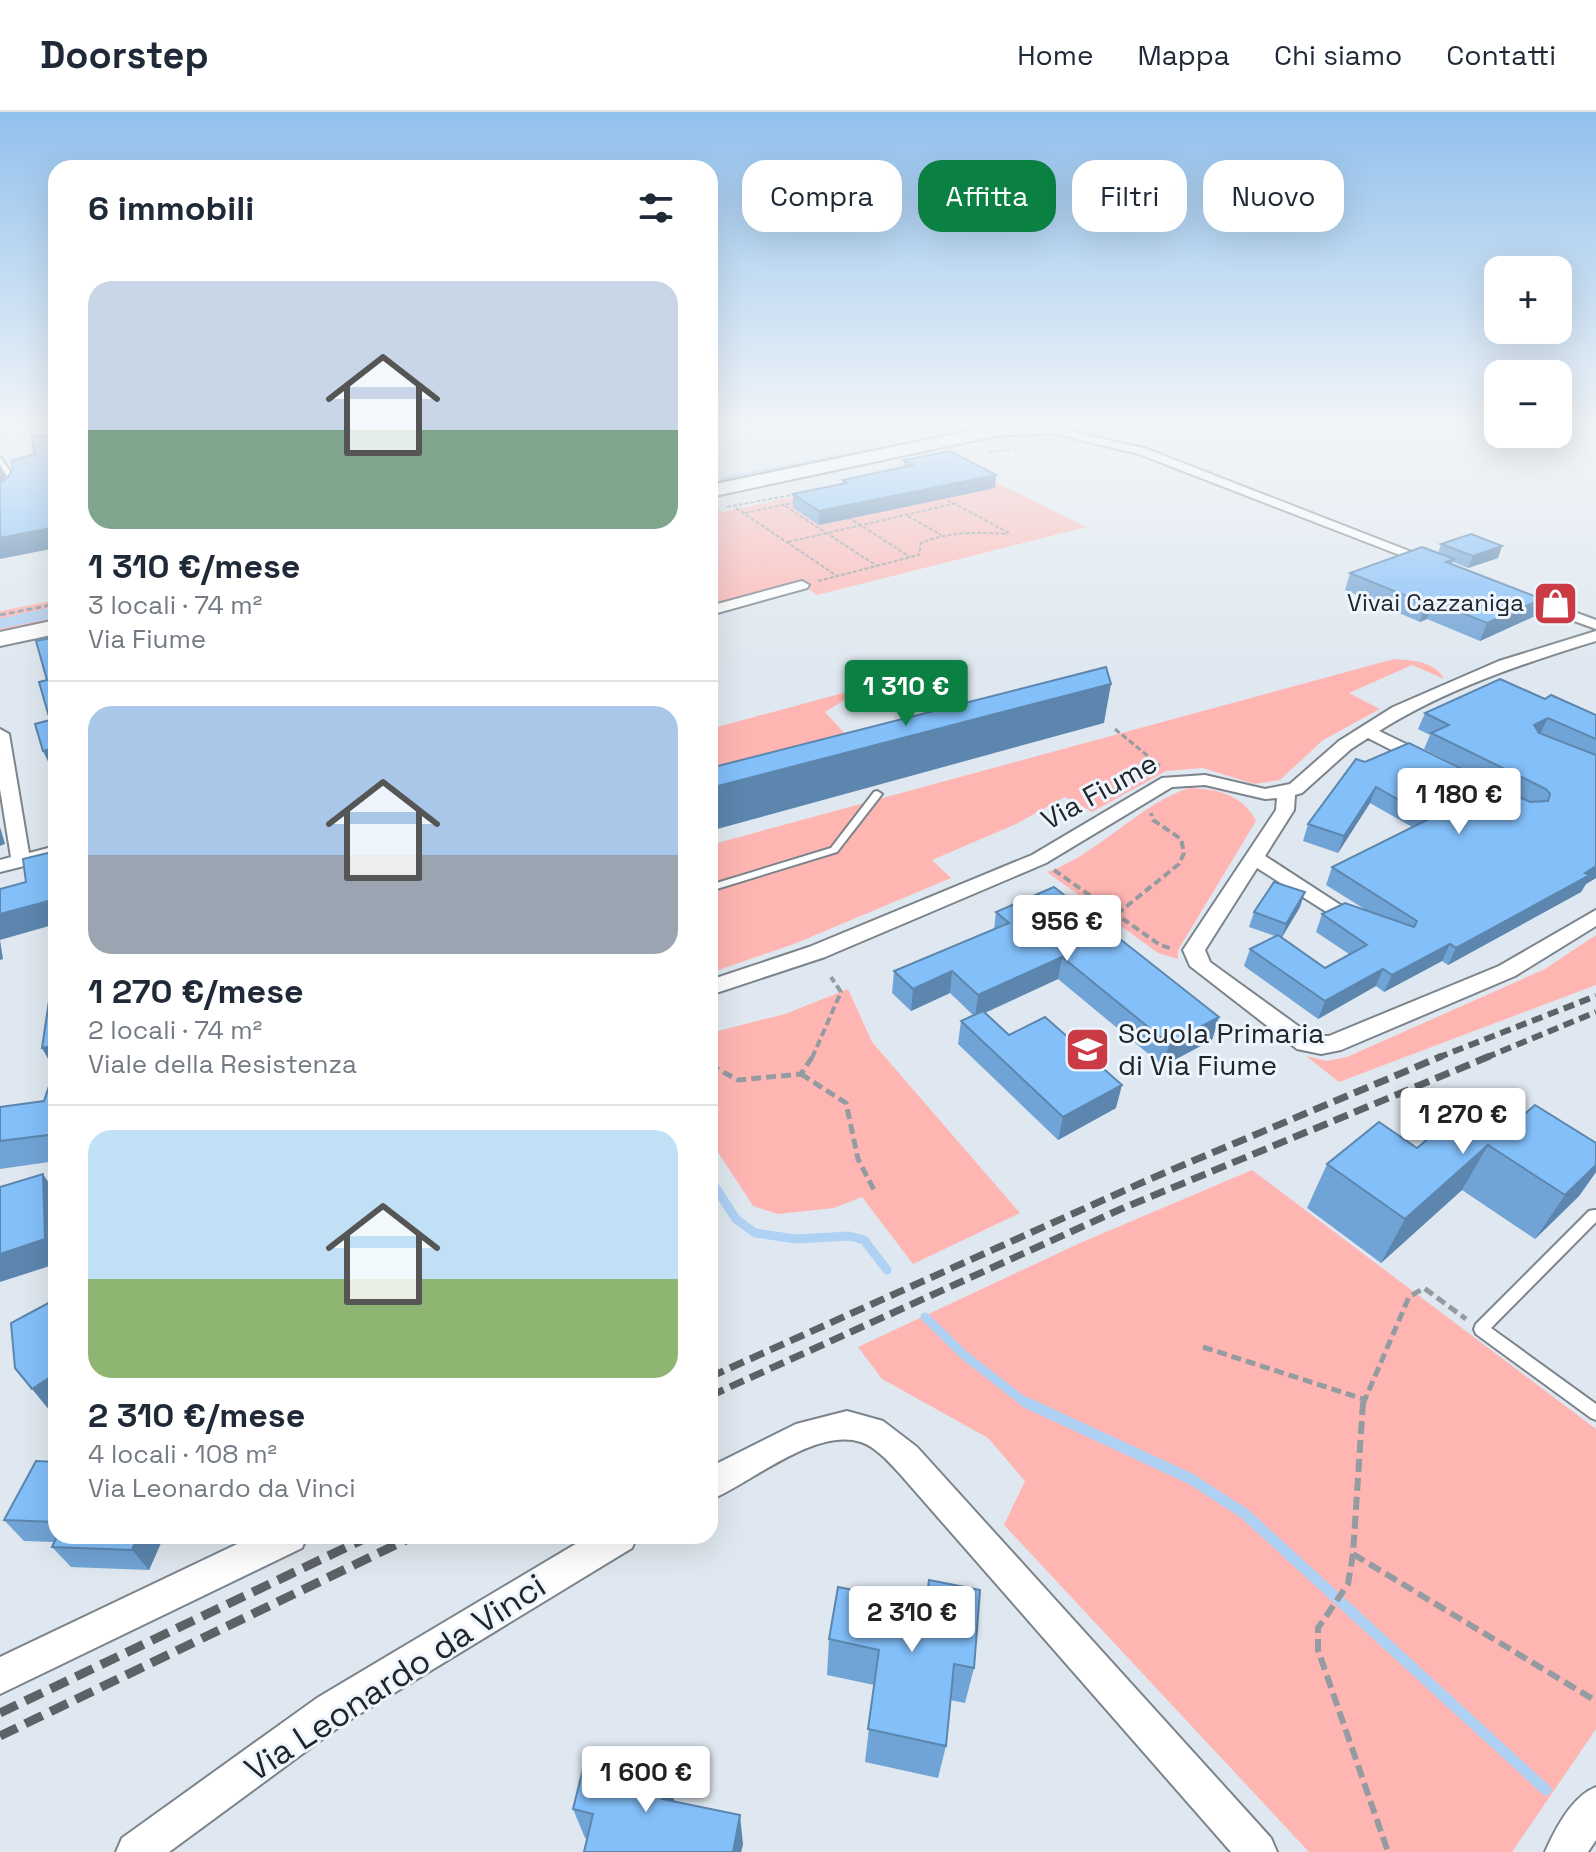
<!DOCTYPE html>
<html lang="it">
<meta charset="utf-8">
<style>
:root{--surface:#fff;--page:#f2f2f3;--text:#1f2937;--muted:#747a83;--line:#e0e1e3;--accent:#0b8043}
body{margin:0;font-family:"Space Grotesk",sans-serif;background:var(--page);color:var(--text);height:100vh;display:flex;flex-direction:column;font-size:30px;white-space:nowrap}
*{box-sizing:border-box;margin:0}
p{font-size:26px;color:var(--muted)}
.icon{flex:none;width:44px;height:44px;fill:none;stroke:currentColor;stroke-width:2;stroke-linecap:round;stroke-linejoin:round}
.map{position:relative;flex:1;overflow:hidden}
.sheet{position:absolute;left:48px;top:48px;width:670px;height:1384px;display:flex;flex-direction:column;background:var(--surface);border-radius:24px;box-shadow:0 8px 32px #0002}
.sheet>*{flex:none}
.guide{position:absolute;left:742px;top:48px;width:734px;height:72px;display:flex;gap:16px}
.fabs{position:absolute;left:1484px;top:144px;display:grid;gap:16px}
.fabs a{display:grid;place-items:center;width:88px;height:88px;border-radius:16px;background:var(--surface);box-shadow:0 8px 32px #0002;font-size:40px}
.price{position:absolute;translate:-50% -68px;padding:0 18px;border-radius:8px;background:#fff;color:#222;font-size:26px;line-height:52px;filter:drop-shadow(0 2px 4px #0008)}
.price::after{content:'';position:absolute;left:50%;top:48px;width:24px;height:18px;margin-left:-12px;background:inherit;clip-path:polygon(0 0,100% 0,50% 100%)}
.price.on{background:var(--accent);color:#fff}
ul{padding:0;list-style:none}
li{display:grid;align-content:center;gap:16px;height:424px;padding:0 40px}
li+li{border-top:2px solid var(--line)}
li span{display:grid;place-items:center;height:248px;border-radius:24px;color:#555}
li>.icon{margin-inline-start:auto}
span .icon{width:144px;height:144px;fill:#fffc;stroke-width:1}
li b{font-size:34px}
h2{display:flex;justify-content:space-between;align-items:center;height:96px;padding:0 40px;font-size:34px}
.tag{padding:0 28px;border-radius:24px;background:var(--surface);box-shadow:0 8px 32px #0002;font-size:28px;line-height:72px}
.tag.on{background:var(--accent);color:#fff}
header{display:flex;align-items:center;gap:48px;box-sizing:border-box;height:112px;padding:0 40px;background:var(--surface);border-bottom:2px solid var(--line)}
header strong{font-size:38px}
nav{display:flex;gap:44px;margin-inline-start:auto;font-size:28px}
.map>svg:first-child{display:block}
.green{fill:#ffb6b3}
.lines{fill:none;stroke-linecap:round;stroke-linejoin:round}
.stream-far3{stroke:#aed1f4;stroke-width:4}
.stream-far2{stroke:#aed1f4;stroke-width:5}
.stream-far1{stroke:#aed1f4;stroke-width:9}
.stream{stroke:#aed1f4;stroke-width:11}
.lane-casing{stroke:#7c848b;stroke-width:4}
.street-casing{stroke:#7c848b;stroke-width:4}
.primary-casing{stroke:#7c848b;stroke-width:4}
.path-far4{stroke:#949ba1;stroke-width:2;stroke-dasharray:4 2;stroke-linecap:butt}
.path-far3{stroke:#949ba1;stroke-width:3;stroke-dasharray:6 3;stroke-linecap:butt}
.path-far2{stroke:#949ba1;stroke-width:4;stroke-dasharray:8 4;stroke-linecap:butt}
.path-far1{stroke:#949ba1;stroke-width:5;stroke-dasharray:10 5;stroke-linecap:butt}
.path{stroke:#949ba1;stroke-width:6;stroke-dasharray:13 6;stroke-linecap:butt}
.lane{fill:#fff;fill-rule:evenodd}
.street{fill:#fff;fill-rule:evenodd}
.primary{fill:#fff;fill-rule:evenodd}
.rail-far2{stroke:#5d6266;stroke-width:6;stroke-dasharray:11 6;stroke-linecap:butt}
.rail-far1{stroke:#5d6266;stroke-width:7;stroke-dasharray:15 7;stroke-linecap:butt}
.rail{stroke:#5d6266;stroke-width:9;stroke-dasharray:19 9;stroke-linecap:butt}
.wall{fill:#71a4d6}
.shaded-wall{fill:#5c86ae}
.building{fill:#83bff9;stroke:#5c86ae;stroke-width:2}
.labels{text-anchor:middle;stroke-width:6;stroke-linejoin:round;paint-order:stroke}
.far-poi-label{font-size:24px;fill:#232629;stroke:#edf5fe;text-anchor:end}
.street-label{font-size:28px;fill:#232629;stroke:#edf5fe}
.poi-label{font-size:28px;fill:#232629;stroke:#edf5fe;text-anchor:start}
.near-street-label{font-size:34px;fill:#232629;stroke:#edf5fe}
</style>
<header>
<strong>Doorstep</strong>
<nav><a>Home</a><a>Mappa</a><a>Chi siamo</a><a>Contatti</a></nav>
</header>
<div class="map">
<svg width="1596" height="1740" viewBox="0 0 1596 1740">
<rect width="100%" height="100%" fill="#dfe8f0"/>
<g class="green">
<polygon points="954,349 1086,415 817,483 797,469 710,493 710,397 716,396 723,400"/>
<polygon points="56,488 56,509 0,521 0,499"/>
<path d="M 1394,547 C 1411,548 1435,549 1444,567 L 1412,553 L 1349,581 L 1380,597 L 1323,628 L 1280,668 L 1254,672 L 1203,656 L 1166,659 L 1092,700 L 1065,685 L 1016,712 L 932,748 L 951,766 L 794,832 L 710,861 L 710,733 Z"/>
<polygon points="865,575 825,600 864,642 710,683 710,617"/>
<path d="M 1190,676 C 1218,677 1243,683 1256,709 L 1178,838 L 1178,847 L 1158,841 L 1047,760 C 1098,743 1141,690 1190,676 Z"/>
<polygon points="1596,823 1596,873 1339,970 1306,944 1327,949 1347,945 1545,857"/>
<polygon points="848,877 872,930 1020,1101 913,1152 862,1085 834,1096 778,1102 753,1094 710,1028 710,921 785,902"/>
<polygon points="1252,1058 1596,1317 1596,1617 1512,1740 1309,1740 1004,1413 1025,1369 988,1326 882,1267 858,1235 1080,1131"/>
</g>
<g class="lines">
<polyline class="stream-far3" points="710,370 864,339"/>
<g class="stream-far2">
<polyline points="0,509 56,497"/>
<polyline points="0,514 56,503"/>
</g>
<g class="stream-far1">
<polyline points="710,1067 736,1107 755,1121 796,1127 849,1124 864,1128 887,1158"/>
<polyline points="925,1205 964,1243 1027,1292"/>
</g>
<polyline class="stream" points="1025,1290 1191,1367 1245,1402 1546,1678"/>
<defs>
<g id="lane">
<polygon points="0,346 2,347 18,372 13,382 0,391 0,386 8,380 12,372 0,353"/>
<polygon points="877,679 882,682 837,740 710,779 710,773 831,736 874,680"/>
<polygon points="1594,1098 1596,1098 1596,1110 1491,1216 1596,1292 1596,1308 1591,1306 1476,1222 1474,1217 1476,1212 1589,1099"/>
</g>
<g id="street">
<polygon points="0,313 11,313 0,322"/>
<polygon points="1052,315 1147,337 1440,451 1428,454 1139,342 1052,321 995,324 990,321 995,318"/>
<polygon points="802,469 809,473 807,476 710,503 710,494"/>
<polygon points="1514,478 1596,508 1596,517 1509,485 1509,479"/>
<path d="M 1596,519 L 1596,529 C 1521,552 1446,577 1379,619 L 1431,644 L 1434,648 L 1431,652 L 1419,652 L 1368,626 L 1351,637 L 1302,681 L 1295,683 L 1294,698 L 1265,744 L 1342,794 L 1339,799 L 1325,799 L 1257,756 L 1205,838 L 1210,850 L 1312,924 L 1329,924 L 1499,854 L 1596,798 L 1596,814 L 1515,864 L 1341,938 L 1321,942 L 1297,937 L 1190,854 L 1183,838 L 1276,698 L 1277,686 L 1265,687 L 1205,673 L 1172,675 L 1046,751 L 825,845 L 710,883 L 710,868 L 809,835 L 1032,743 L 1162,666 L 1205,663 L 1265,677 L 1290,672 L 1339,629 L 1393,595 L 1499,549 Z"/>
<polygon points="0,617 9,622 29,741 56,734 56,746 0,760 0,748 11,745 0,677"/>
<path d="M 847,1299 L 883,1309 L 917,1335 L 1271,1726 L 1277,1740 L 1231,1740 L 900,1362 C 890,1351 876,1335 861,1330 C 815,1315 751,1371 710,1388 L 710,1355 L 796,1312 Z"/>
<polygon points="254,1424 307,1424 302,1436 0,1582 0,1545"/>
<polygon points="589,1424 637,1424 632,1436 343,1612 169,1740 116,1740 122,1726 317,1586"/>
<path d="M 1596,1675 L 1596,1728 L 1588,1740 L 1545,1740 C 1555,1717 1572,1684 1596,1675 Z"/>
</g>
<g id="primary">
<polygon points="997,313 1032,313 1023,318 710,385 710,373"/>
<polygon points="56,508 56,522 0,534 0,520"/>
</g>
</defs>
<use href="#lane" class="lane-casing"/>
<use href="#street" class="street-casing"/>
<use href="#primary" class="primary-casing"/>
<g class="path-far4">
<polyline points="989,340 1016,337"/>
<polyline points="942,385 1011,422"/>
<polyline points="785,394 877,454"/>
<polyline points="727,395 797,382"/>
<polyline points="736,396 837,464"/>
<polyline points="745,401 797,390"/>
<polyline points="908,404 941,423"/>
<polyline points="848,405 910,445"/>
<polyline points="788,430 953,392"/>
<path d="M 818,469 L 919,443 L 921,431 C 951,419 976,420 1008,422"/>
</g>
<g class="path-far3">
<polyline points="0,503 56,492"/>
<polyline points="1115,617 1160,654"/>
</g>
<g class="path-far2">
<polyline points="1054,758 1160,833 1173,837"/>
<polyline points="1117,802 1179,752 1184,741 1181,727 1153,708 1151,701"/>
<polyline points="812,946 841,880 831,865"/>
</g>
<g class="path-far1">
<polyline points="710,953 738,968 801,962 813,944"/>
<polyline points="801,962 846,991 858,1047 875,1080"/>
<polyline points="1203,1235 1363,1287"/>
<polyline points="1363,1292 1409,1185 1424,1176 1466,1207"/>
</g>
<g class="path">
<polyline points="1363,1290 1353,1442 1348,1472 1318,1516 1318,1538 1388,1740"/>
<polyline points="1353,1442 1596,1589"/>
</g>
<use href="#lane" class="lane"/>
<use href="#street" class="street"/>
<use href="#primary" class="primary"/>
<g class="rail-far2">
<polyline points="1437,946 1596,884"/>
<polyline points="1485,946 1596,900"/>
</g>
<g class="rail-far1">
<polyline points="710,1265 1150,1067 1442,944"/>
<polyline points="710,1284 1121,1097 1490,944"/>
</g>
<g class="rail">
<polyline points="0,1601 370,1424"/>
<polyline points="0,1624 414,1424"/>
</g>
</g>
<g class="wall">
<polygon points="904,348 996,363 995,376 819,413 793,396 793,382 842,372 843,368 904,355"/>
<polygon points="1441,432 1502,434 1498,446 1468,456 1453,450 1452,452 1535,504 1480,529 1427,507 1420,510 1345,478 1350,461 1438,441"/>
<polygon points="1545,587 1596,603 1596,766 1586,772 1581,780 1448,853 1442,849 1384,880 1376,874 1318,907 1244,854 1250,837 1275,824 1249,815 1254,800 1300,795 1281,826 1325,856 1349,842 1316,820 1322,802 1366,798 1326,773 1332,755 1412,715 1370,691 1338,741 1303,729 1308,712 1365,650 1531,690 1424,637 1430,623 1418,617 1425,601"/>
<polygon points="996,800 1219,905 1212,928 1163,954 1058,867 985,901 1009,923 1116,996 1058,1028 958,932 961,909 973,903 950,881 911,899 892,881 894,859 994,817"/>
<polygon points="56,881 56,1049 0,1057 0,995 44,989 54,957 42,936"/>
<polygon points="1506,1018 1596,1031 1596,1060 1579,1084 1535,1127 1462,1078 1381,1151 1307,1096 1327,1052"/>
<polygon points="56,1350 56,1424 164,1424 149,1458 71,1455 52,1435 54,1430 24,1429 4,1408"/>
<polygon points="929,1468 974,1556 965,1591 950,1588 946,1634 938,1666 865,1650 874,1573 827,1563 829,1527 925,1493"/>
<polygon points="667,1661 674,1690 743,1732 741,1740 583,1740 587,1727 585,1726 573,1697"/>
</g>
<g class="shaded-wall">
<polygon points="0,353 7,370 0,383"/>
<polygon points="996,363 995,376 819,413 819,399"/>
<polygon points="56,415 56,436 0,447 0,426"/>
<polygon points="1502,434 1498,446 1468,456 1473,444"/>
<polygon points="1542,487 1535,504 1480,529 1487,511"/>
<polygon points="1433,489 1427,507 1420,510 1426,492"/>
<polygon points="1111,572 1104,611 710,719 710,676"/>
<polygon points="1548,606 1540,622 1534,613"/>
<polygon points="56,636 56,659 53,660 43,639"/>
<polygon points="1376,675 1370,691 1338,741 1344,724"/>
<polygon points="0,715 5,732 0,734"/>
<polygon points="1596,754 1596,766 1586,772 1581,780 1448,853 1456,836"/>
<polygon points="1305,780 1300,795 1281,827 1286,812"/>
<polygon points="56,787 56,812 0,828 3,847 0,848 0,802"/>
<polygon points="1450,832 1442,849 1384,880 1392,863"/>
<polygon points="1062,845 1058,867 975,905 978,883"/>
<polygon points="1383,857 1376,874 1318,907 1325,889"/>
<polygon points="952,859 950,881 911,899 913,877"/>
<polygon points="1219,905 1212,928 1163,954 1169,932"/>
<polygon points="56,933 56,960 42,936"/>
<polygon points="1122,973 1116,996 1058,1028 1063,1005"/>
<polygon points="1488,1033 1462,1078 1381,1151 1405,1107"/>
<polygon points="1596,1053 1596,1060 1579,1084 1535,1127 1565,1083"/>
<polygon points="43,1062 56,1082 56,1152 0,1170 0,1142"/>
<polygon points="56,1261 56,1295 50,1299 32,1277"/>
<polygon points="138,1424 164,1424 149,1458 132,1438"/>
<polygon points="667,1661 675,1692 662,1687"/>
<polygon points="740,1703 743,1732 741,1740 733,1740"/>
</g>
<g class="building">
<polygon points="56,323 56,415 0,426 0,371 8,365 13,356 11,349 35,342 31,324"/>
<polygon points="950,339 996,363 819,399 793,382 847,371 843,368 913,353 904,348"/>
<polygon points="1471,422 1502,434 1473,444 1441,432"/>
<polygon points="1422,435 1454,447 1446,450 1542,487 1487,511 1433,489 1426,492 1350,461"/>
<polygon points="56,525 56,636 43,639 35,612 50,608 39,570 47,568 36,529"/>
<polygon points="1106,555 1111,572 710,676 710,656"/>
<polygon points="1500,567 1545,587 1551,583 1596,603 1596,627 1548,606 1534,613 1539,621 1596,643 1596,754 1585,761 1590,763 1456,836 1450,832 1392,863 1383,857 1325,889 1250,837 1278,823 1325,856 1367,833 1322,802 1345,791 1414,815 1417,809 1332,755 1431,706 1376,675 1344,724 1308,712 1356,647 1365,650 1409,631 1530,690 1548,689 1550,682 1546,677 1431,621 1449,613 1425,601"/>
<polygon points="56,739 56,787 0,802 0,777 26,770 23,747"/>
<polygon points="1274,770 1305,780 1286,812 1254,800"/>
<polygon points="1054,775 1219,905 1169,932 1062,845 978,883 952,859 913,877 894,859 1009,811 996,800"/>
<polygon points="56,881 56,933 42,936 50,882"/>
<polygon points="983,899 1009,923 1045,905 1122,973 1063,1005 961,909"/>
<polygon points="56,953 56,1022 0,1029 0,995 44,989"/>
<polygon points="1535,993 1596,1031 1596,1053 1565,1083 1488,1033 1405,1107 1327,1052 1379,1010 1417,1036 1467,994 1506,1018"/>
<polygon points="43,1062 45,1127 0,1142 0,1075"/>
<polygon points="56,1187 56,1261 32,1277 15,1256 11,1211"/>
<polygon points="36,1349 56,1350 56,1410 4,1408"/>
<polygon points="57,1424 138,1424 132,1438 52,1435"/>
<polygon points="929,1468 980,1478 974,1556 954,1552 946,1634 868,1617 879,1538 829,1527 838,1475 926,1493"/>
<polygon points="586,1645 667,1661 662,1687 740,1703 733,1740 584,1740 593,1702 573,1697"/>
</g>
<linearGradient id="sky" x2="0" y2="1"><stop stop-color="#91c0ed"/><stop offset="0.56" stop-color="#f1f5f8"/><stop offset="1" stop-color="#f1f5f8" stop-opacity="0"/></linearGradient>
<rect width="1596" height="557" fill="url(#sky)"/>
<defs>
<symbol id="shop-square" viewBox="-11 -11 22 22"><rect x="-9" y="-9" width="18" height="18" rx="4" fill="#cb3b46" stroke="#edf5fe"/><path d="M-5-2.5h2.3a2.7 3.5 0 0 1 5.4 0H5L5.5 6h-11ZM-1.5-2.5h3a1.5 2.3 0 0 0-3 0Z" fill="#fff"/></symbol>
<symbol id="school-square" viewBox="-11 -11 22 22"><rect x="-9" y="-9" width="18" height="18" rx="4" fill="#cb3b46" stroke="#edf5fe"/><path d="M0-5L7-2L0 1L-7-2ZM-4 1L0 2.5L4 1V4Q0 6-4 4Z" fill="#fff"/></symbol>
</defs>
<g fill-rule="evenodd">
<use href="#shop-square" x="1530" y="466" width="51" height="51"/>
<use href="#school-square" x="1062" y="912" width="51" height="51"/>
</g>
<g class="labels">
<g class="far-poi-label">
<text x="1524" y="499">Vivai Cazzaniga</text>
</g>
<g class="street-label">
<text transform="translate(1099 679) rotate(-29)" y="10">Via Fiume</text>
</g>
<g class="poi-label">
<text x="1118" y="931">Scuola Primaria<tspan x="1118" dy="32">di Via Fiume</tspan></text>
</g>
<g class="near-street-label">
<text transform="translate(395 1565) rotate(-33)" y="12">Via Leonardo da Vinci</text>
</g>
</g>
</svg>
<div class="fabs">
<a>+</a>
<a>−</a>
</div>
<b class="price on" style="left:906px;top:616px">1 310 €</b>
<b class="price" style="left:1459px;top:724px">1 180 €</b>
<b class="price" style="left:1067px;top:851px">956 €</b>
<b class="price" style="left:1463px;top:1044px">1 270 €</b>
<b class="price" style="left:912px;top:1542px">2 310 €</b>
<b class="price" style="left:646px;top:1702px">1 600 €</b>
<div class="guide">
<a class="tag">Compra</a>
<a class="tag on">Affitta</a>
<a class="tag">Filtri</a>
<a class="tag">Nuovo</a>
</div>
<section class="sheet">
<h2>6 immobili<svg class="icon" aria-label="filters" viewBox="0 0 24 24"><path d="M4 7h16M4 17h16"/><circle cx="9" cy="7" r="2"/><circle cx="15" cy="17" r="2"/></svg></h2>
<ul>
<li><span style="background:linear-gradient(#c9d6e8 60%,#7fa58c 0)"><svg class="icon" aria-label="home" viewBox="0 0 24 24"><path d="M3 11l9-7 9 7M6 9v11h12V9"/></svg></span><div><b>1 310 €/mese</b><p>3 locali · 74 m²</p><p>Via Fiume</p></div></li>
<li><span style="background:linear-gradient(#a9c7e8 60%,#9aa5b1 0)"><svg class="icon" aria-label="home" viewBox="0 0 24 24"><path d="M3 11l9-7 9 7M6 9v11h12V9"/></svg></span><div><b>1 270 €/mese</b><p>2 locali · 74 m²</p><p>Viale della Resistenza</p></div></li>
<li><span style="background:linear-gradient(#bfe0f5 60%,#8fb573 0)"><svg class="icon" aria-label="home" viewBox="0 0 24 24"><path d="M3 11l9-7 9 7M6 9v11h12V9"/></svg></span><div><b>2 310 €/mese</b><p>4 locali · 108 m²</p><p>Via Leonardo da Vinci</p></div></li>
</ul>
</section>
</div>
